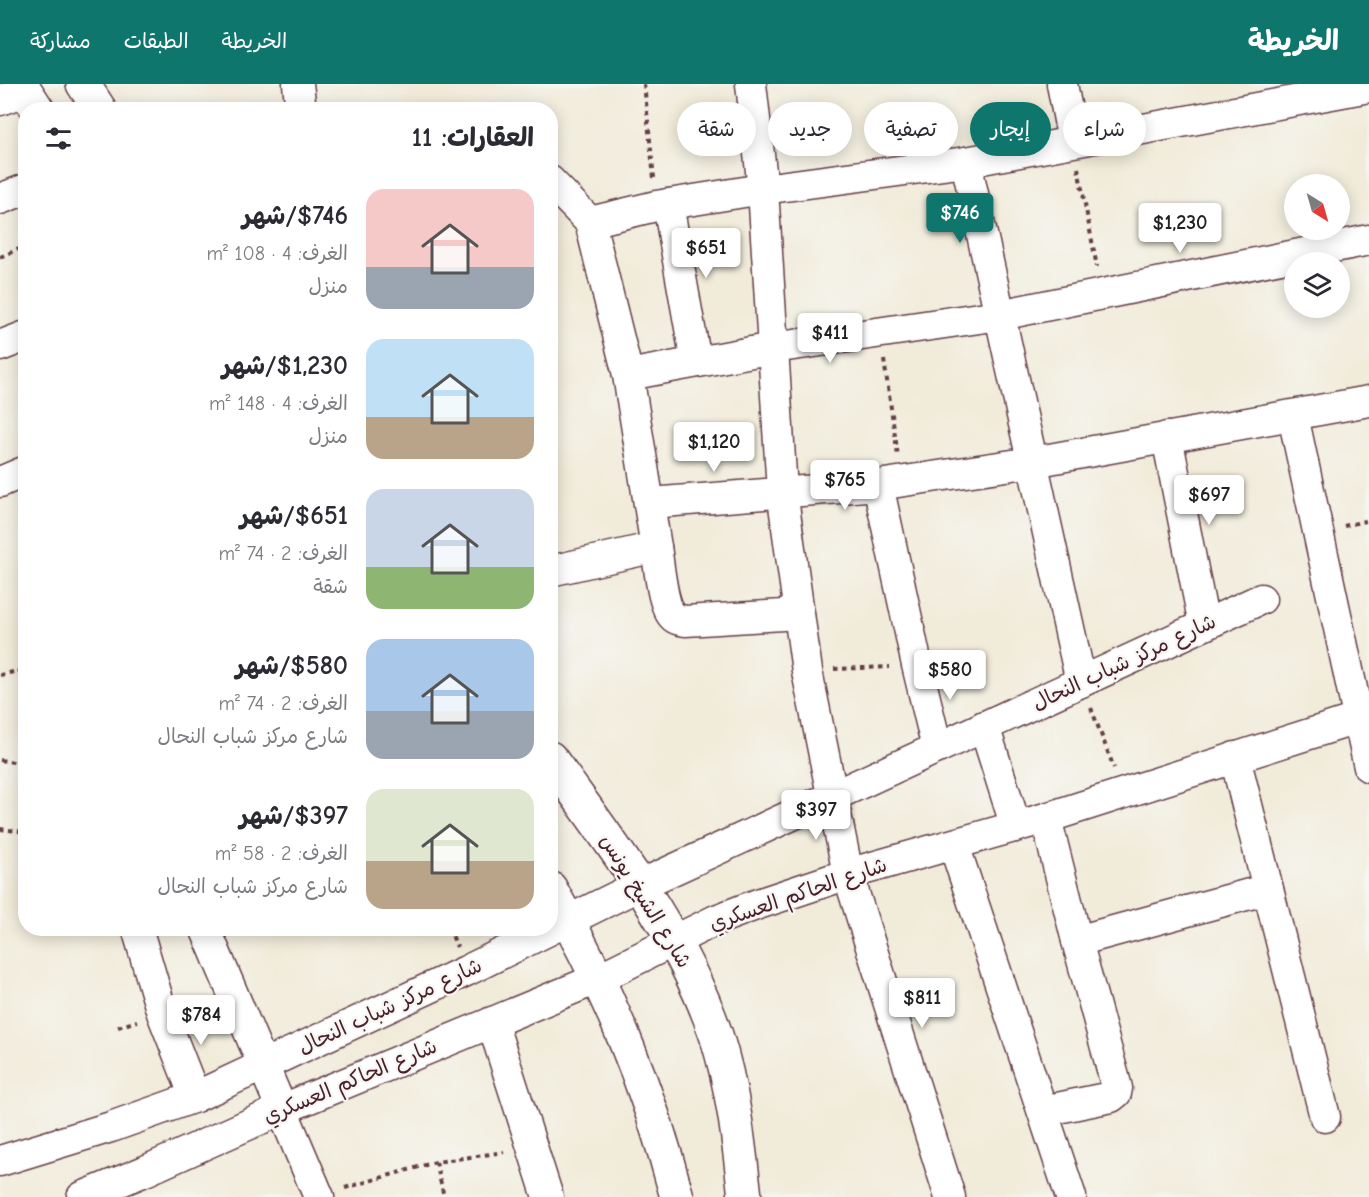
<!DOCTYPE html>
<html lang="ar">
<meta charset="utf-8">
<style>
:root{--surface:#fff;--page:#f2f2f3;--text:#2b2b33;--muted:#7c7c81;--accent:#0f766e}
body{margin:0;font-family:"Comic Neue","Playpen Sans Arabic",sans-serif;background:var(--page);color:var(--text);direction:rtl;height:100vh;display:flex;flex-direction:column;font-size:22px;white-space:nowrap}
*{box-sizing:border-box;margin:0}
p{font-size:20px;color:var(--muted)}
.icon{flex:none;width:33px;height:33px;fill:none;stroke:currentColor;stroke-width:2;stroke-linecap:round;stroke-linejoin:round}
.map{position:relative;flex:1;overflow:hidden;direction:ltr}
.side{position:absolute;left:18px;top:18px;width:540px;height:834px;display:flex;flex-direction:column;background:var(--surface);border-radius:24px;box-shadow:0 3px 15px #0003;direction:rtl}
.side>*{flex:none}
.banner{position:absolute;left:576px;top:18px;width:570px;height:54px;direction:rtl;display:flex;gap:12px}
.needle{width:39px;rotate:143deg}
.controls{position:absolute;left:1284px;top:90px;display:grid;gap:12px}
.controls a{display:grid;place-items:center;width:66px;height:66px;border-radius:50%;background:var(--surface);box-shadow:0 3px 15px #0003;font-size:30px}
.price{position:absolute;translate:-50% -51px;padding:0 14px;border-radius:6px;background:#fff;color:#222;font-size:20px;line-height:39px;filter:drop-shadow(0 2px 3px #0008)}
.price::after{content:'';position:absolute;left:50%;top:36px;width:18px;height:14px;margin-left:-9px;background:inherit;clip-path:polygon(0 0,100% 0,50% 100%)}
.price.selected{background:var(--accent);color:#fff}
ul{padding:0;list-style:none}
li{display:flex;align-items:center;gap:18px;height:150px;padding:0 24px}
li span{display:grid;place-items:center;flex:none;width:168px;height:120px;border-radius:18px;color:#555}
li>.icon{margin-inline-start:auto}
span .icon{width:72px;height:72px;fill:#fffc;stroke-width:1}
li b{font-size:26px}
h2{display:flex;justify-content:space-between;align-items:center;height:72px;padding:0 24px;font-size:26px}
.pill{padding:0 21px;border-radius:27px;background:var(--surface);box-shadow:0 3px 15px #0003;font-size:21px;line-height:54px}
.pill.selected{background:var(--accent);color:#fff}
header{display:flex;align-items:center;gap:36px;box-sizing:border-box;height:84px;padding:0 30px;background:var(--accent);color:#fff}
header strong{font-size:28px}
nav{display:flex;gap:33px;margin-inline-start:auto;font-size:21px}
.map>svg:first-child{display:block}
.lines{fill:none;stroke-linecap:round;stroke-linejoin:round}
.minor-casing{stroke:#633e45;stroke-width:33}
.tertiary-casing{stroke:#633e45;stroke-width:36}
.path{stroke:#633e45;stroke-width:4;stroke-dasharray:4.5 4.5;stroke-linecap:butt}
.minor{stroke:#fff;stroke-width:30}
.tertiary{stroke:#fff;stroke-width:33}
.labels{text-anchor:middle;stroke-width:4.5;stroke-linejoin:round;paint-order:stroke}
.street-label{font-size:21px;fill:#4a1f2b;stroke:#f6f6f2}
</style>
<header>
<strong>الخريطة</strong>
<nav><a>الخريطة</a><a>الطبقات</a><a>مشاركة</a></nav>
</header>
<div class="map">
<svg width="1369" height="1113" viewBox="0 0 1369 1113">
<rect width="100%" height="100%" fill="#f6f6f2"/>
<filter id="ink" filterUnits="userSpaceOnUse"><feTurbulence type="fractalNoise" baseFrequency=".0167" numOctaves="2"/><feDisplacementMap in="SourceGraphic" scale="12" xChannelSelector="R" yChannelSelector="G"/><feConvolveMatrix kernelMatrix="1 2 1 2 8 2 1 2 1" color-interpolation-filters="sRGB"/></filter>
<filter id="wash" filterUnits="userSpaceOnUse"><feTurbulence type="fractalNoise" baseFrequency=".008" numOctaves="4" result="noise"/><feDisplacementMap in="SourceGraphic" scale="24" xChannelSelector="R" yChannelSelector="G"/><feGaussianBlur stdDeviation="1.35" result="paint"/><feColorMatrix in="noise" values="0 0 0 0 0 0 0 0 0 0 0 0 0 0 0 0 0 1.4 0 .05"/><feComposite in="paint" operator="in"/></filter>
<g filter="url(#wash)">
<rect width="100%" height="100%" fill="#f1ebd9"/>
</g>
<g filter="url(#ink)">
<g class="lines">
<defs>
<g id="minor">
<polyline points="298,0 301,26"/>
<polyline points="751,0 763,105 782,407 807,587 848,790 950,1113"/>
<polyline points="1062,0 1073,57"/>
<polyline points="0,16 26,7"/>
<polyline points="966,78 1081,598"/>
<polyline points="550,97 590,138"/>
<polyline points="0,115 26,105"/>
<polyline points="668,120 696,278"/>
<polyline points="0,262 26,252"/>
<polyline points="628,291 773,264 1000,231 1369,156"/>
<polyline points="1293,332 1369,683"/>
<polyline points="1167,353 1204,541"/>
<polyline points="0,398 26,387"/>
<polyline points="878,401 917,581 937,664"/>
<polyline points="650,419 878,401 1033,378 1369,317"/>
<path d="M 656,463 C 659,479 662,526 675,534 C 678,536 681,536 685,537 L 799,530"/>
<polyline points="550,487 656,463 628,291 590,138 656,122 763,105 966,78 1369,3"/>
<polyline points="984,642 1016,743"/>
<polyline points="1235,673 1325,1033"/>
<polyline points="954,761 1071,1113"/>
<polyline points="137,844 162,929 195,1013"/>
<polyline points="205,844 319,1113"/>
<polyline points="1077,857 1268,805"/>
<polyline points="492,938 548,1113"/>
<polyline points="1043,1027 1111,1013 1116,1009 1117,1004 1077,857 1046,734"/>
<polyline points="0,1077 111,1043 195,1013 466,887 640,801 1261,515"/>
<polyline points="82,1113 145,1087 283,1025 599,894 716,836 758,820 848,790 1046,734 1369,631"/>
</g>
<g id="tertiary">
<polyline points="21,0 38,26"/>
<polyline points="83,0 100,26"/>
<path d="M 550,674 C 613,762 681,848 716,951 C 733,1003 739,1059 745,1113"/>
<path d="M 550,804 C 607,904 648,1001 677,1113"/>
</g>
</defs>
<use href="#minor" class="minor-casing"/>
<use href="#tertiary" class="tertiary-casing"/>
<g class="path">
<polyline points="644,0 654,94"/>
<polyline points="1078,84 1097,183"/>
<polyline points="0,173 26,162"/>
<polyline points="884,276 898,372"/>
<polyline points="1344,442 1369,436"/>
<polyline points="834,585 890,583"/>
<polyline points="0,591 26,585"/>
<polyline points="1091,624 1114,684"/>
<polyline points="0,676 26,680"/>
<polyline points="0,745 26,748"/>
<polyline points="449,844 457,863"/>
<polyline points="118,943 137,937"/>
<polyline points="436,1078 444,1113"/>
<polyline points="345,1104 436,1078 504,1068"/>
</g>
<use href="#minor" class="minor"/>
<use href="#tertiary" class="tertiary"/>
</g>
</g>
<g class="labels">
<g class="street-label">
<text transform="translate(1124 578) rotate(-25)" y="7">شارع مركز شباب النحال</text>
<text transform="translate(798 810) rotate(-19)" y="7">شارع الحاكم العسكري</text>
<text transform="translate(646 817) rotate(58)" y="7">شارع الشيخ يونس</text>
<text transform="translate(390 922) rotate(-25)" y="7">شارع مركز شباب النحال</text>
<text transform="translate(350 997) rotate(-23)" y="7">شارع الحاكم العسكري</text>
</g>
</g>
</svg>
<div class="controls">
<a><svg class="needle" viewBox="-14 -14 28 28"><path d="M0-13l5 13h-10z" fill="#e53935"/><path d="M0 13l5-13h-10z" fill="#7c7c81"/></svg></a>
<a><svg class="icon" aria-label="layers" viewBox="0 0 24 24"><path d="M12 4l9 5-9 5-9-5zM3 14l9 5 9-5"/></svg></a>
</div>
<b class="price selected" style="left:960px;top:160px">$746</b>
<b class="price" style="left:1180px;top:170px">$1,230</b>
<b class="price" style="left:706px;top:195px">$651</b>
<b class="price" style="left:830px;top:280px">$411</b>
<b class="price" style="left:714px;top:389px">$1,120</b>
<b class="price" style="left:845px;top:427px">$765</b>
<b class="price" style="left:1209px;top:442px">$697</b>
<b class="price" style="left:950px;top:617px">$580</b>
<b class="price" style="left:816px;top:757px">$397</b>
<b class="price" style="left:922px;top:945px">$811</b>
<b class="price" style="left:201px;top:962px">$784</b>
<div class="banner">
<a class="pill">شراء</a>
<a class="pill selected">إيجار</a>
<a class="pill">تصفية</a>
<a class="pill">جديد</a>
<a class="pill">شقة</a>
</div>
<section class="side">
<h2>العقارات: 11<svg class="icon" aria-label="filters" viewBox="0 0 24 24"><path d="M4 7h16M4 17h16"/><circle cx="9" cy="7" r="2"/><circle cx="15" cy="17" r="2"/></svg></h2>
<ul>
<li><span style="background:linear-gradient(#f6c9c9 65%,#9aa5b1 0)"><svg class="icon" aria-label="home" viewBox="0 0 24 24"><path d="M3 11l9-7 9 7M6 9v11h12V9"/></svg></span><div><b>$746/شهر</b><p>الغرف: 4 · 108 m²</p><p>منزل</p></div></li>
<li><span style="background:linear-gradient(#bfe0f5 65%,#b9a48a 0)"><svg class="icon" aria-label="home" viewBox="0 0 24 24"><path d="M3 11l9-7 9 7M6 9v11h12V9"/></svg></span><div><b>$1,230/شهر</b><p>الغرف: 4 · 148 m²</p><p>منزل</p></div></li>
<li><span style="background:linear-gradient(#c9d6e8 65%,#8fb573 0)"><svg class="icon" aria-label="home" viewBox="0 0 24 24"><path d="M3 11l9-7 9 7M6 9v11h12V9"/></svg></span><div><b>$651/شهر</b><p>الغرف: 2 · 74 m²</p><p>شقة</p></div></li>
<li><span style="background:linear-gradient(#a9c7e8 60%,#9aa5b1 0)"><svg class="icon" aria-label="home" viewBox="0 0 24 24"><path d="M3 11l9-7 9 7M6 9v11h12V9"/></svg></span><div><b>$580/شهر</b><p>الغرف: 2 · 74 m²</p><p>شارع مركز شباب النحال</p></div></li>
<li><span style="background:linear-gradient(#dfe7d0 60%,#b9a48a 0)"><svg class="icon" aria-label="home" viewBox="0 0 24 24"><path d="M3 11l9-7 9 7M6 9v11h12V9"/></svg></span><div><b>$397/شهر</b><p>الغرف: 2 · 58 m²</p><p>شارع مركز شباب النحال</p></div></li>
</ul>
</section>
</div>
